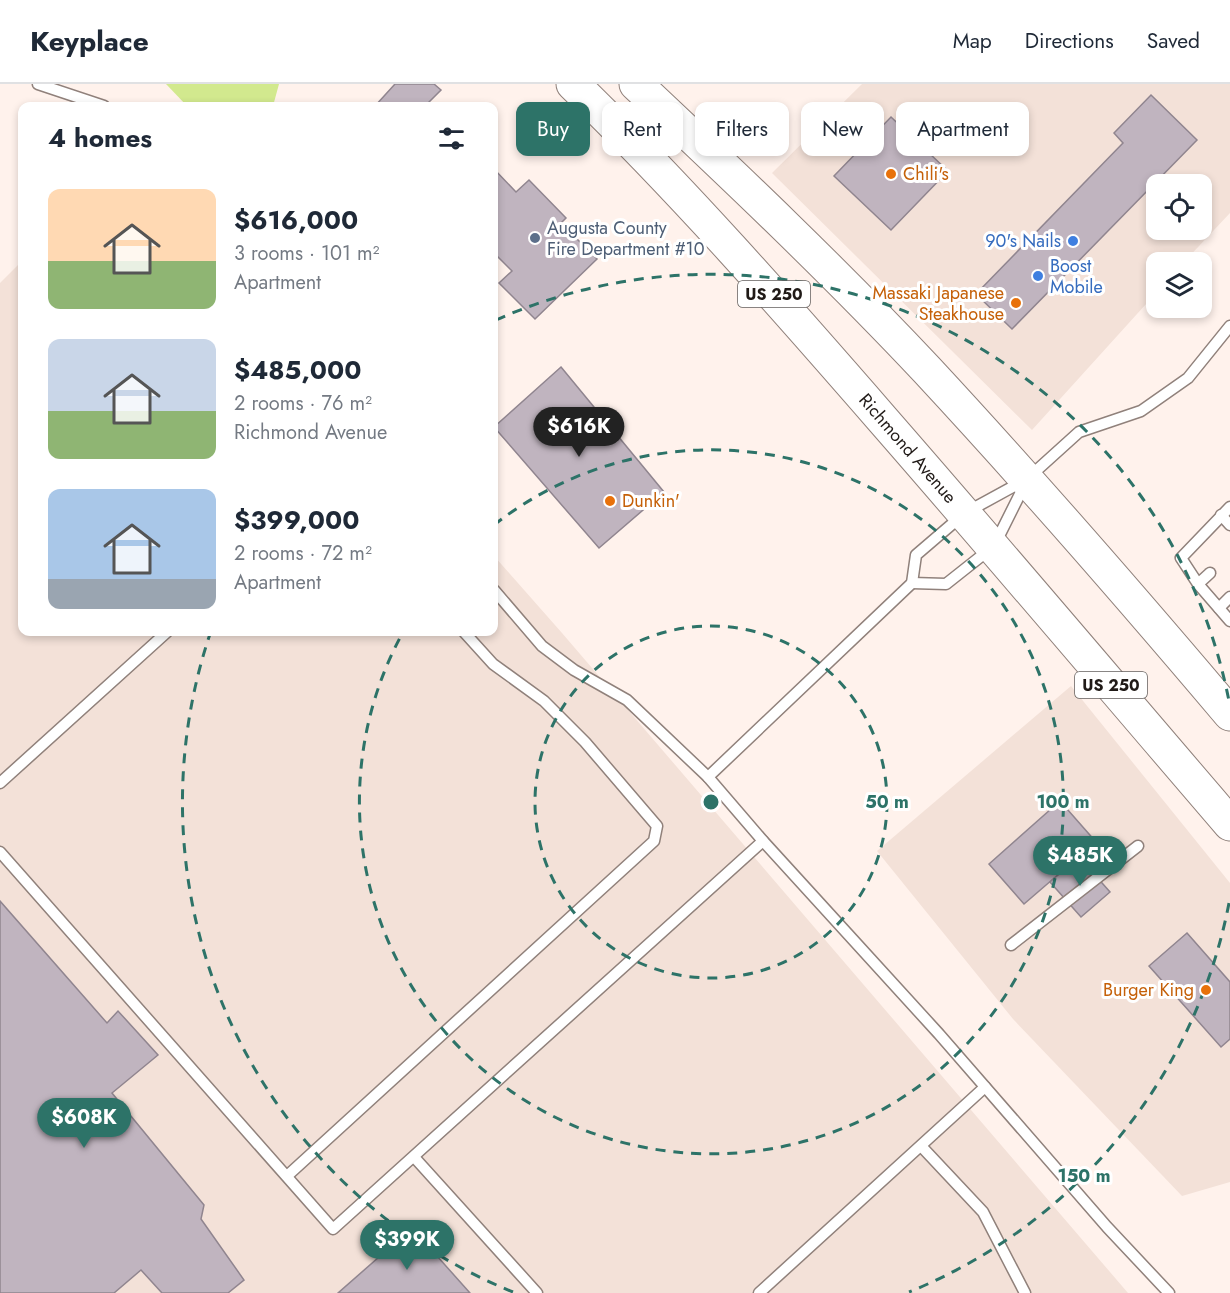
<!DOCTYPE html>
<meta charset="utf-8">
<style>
:root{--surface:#fff;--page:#f2f2f3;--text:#1f2937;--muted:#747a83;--line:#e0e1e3;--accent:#2d7368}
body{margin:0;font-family:Jost,sans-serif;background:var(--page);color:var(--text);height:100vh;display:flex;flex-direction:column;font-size:22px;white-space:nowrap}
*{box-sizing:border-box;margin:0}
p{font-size:20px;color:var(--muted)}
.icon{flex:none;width:33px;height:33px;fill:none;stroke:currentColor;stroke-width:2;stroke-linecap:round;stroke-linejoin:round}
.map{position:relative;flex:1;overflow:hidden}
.details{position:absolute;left:18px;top:18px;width:480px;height:534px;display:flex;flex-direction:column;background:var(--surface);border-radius:12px;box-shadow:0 3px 9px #0003}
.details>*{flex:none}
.hud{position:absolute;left:516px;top:18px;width:570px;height:54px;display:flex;gap:12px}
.controls{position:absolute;left:1146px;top:90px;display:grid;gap:12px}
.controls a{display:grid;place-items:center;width:66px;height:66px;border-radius:12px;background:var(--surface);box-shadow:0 3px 9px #0003;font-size:30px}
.price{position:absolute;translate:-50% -51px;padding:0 14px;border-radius:21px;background:var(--accent);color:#fff;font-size:20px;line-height:39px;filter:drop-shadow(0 2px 3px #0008)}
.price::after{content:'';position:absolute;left:50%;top:36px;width:18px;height:14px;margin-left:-9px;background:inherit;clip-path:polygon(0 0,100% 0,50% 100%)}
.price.active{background:#222;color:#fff}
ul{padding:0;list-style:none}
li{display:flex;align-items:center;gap:18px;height:150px;padding:0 30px}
li span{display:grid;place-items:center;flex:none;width:168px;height:120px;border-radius:12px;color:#555}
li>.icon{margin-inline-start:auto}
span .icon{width:72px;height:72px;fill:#fffc;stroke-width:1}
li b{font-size:26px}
h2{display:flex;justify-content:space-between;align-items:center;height:72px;padding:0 30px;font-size:26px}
.pill{padding:0 21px;border-radius:12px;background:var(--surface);box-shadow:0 3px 9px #0003;font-size:21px;line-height:54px}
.pill.active{background:var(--accent);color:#fff}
header{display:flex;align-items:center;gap:36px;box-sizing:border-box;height:84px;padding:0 30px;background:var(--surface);border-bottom:2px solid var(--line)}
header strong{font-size:28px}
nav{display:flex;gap:33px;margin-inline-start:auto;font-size:21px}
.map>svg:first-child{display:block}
.built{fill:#f3e1d8;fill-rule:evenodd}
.green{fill:#d2e98e}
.building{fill:#c0b4bf;stroke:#90858f;stroke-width:1.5}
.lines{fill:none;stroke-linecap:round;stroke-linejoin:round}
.service-casing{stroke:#90817b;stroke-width:13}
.primary-casing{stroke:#90817b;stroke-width:35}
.service{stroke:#fff;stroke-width:10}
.primary{stroke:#fff;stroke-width:33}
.ring{fill:none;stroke:#2d7368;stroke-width:3;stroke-dasharray:10 8}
.food-dot{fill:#e8710a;stroke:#fff;stroke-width:2}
.service-dot{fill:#5c6f8a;stroke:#fff;stroke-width:2}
.shop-dot{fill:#3f7fe0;stroke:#fff;stroke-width:2}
.labels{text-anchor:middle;stroke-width:6;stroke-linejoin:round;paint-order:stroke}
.shield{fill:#fff;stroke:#635f5d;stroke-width:1.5}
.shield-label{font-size:16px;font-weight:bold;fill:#201a17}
.food-label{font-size:18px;fill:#c56008;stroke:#fff;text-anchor:start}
.service-label{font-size:18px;fill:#4e5e75;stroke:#fff;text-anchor:start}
.shop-label{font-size:18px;fill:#366cbe;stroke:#fff;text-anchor:end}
.street-label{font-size:18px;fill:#201a17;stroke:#fff}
.centre{fill:#2d7368;stroke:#fff;stroke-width:3}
.ring-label{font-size:18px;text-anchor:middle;font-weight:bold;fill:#2d7368;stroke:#fff;stroke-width:6;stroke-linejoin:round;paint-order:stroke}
</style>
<header>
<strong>Keyplace</strong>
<nav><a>Map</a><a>Directions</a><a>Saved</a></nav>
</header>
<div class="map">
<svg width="1230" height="1209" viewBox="0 0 1230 1209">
<rect width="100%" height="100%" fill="#fff2ec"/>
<g class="built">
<path d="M 862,0 L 1230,0 L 1230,129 L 1184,178 L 1156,178 L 1156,209 L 1032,346 L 772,89 ZM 1156,100 L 1202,100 L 1202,146 L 1156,146 Z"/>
<polygon points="22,177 22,548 494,548 494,472 562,549 1128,1209 0,1209 0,199"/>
<polygon points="1071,602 1230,799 1230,1098 1182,1112 1013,935 877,767"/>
</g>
<polygon class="green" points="166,0 279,0 273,22 187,22"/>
<g class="building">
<polygon points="395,0 434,0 441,6 425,22 375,22"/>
<polygon points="1151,11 1197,56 1012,245 976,210 1123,59 1114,49"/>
<polygon points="891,33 948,87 891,146 834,92"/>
<polygon points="494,85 516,108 529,96 566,134 561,139 597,175 535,235 499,199 512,187 494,169"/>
<polygon points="561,283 664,408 599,464 494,343"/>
<polygon points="1060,717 1096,758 1024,820 989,780"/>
<polygon points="1079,773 1110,808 1081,833 1050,798"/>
<polygon points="0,817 107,939 118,927 158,971 112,1009 204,1121 201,1135 244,1196 228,1209 162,1209 141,1186 114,1209 0,1209"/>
<polygon points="1187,849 1230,898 1230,955 1221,963 1149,882"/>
<polygon points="412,1144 470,1209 338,1209"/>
</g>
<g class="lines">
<defs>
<g id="service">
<polyline points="38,0 104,22"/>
<polyline points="1230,423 1181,474 1198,500 1230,537"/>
<polyline points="1221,431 1230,441"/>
<polyline points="912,499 946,500 994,462 1025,400"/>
<polyline points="1198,500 1210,489"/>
<polyline points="494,506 542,562 574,586 627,616 708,693 763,757 939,950 1107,1143 1169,1209"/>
<polyline points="1219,524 1230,513"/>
<polyline points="708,693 912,499 916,471 965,429 1027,395 1079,348 1141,327 1188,294 1230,242"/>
<polyline points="0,699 167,548"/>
<polyline points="0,768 333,1145 763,757"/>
<polyline points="1011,861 1138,762"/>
<polyline points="921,1062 983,1128 1025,1209"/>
<polyline points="414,1073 537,1209"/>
<polyline points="287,1092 654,757 657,742 585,658 544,617 493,580 464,548"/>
<polyline points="759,1209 985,1003"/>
</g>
<g id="primary">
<path id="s1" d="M 573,0 C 682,106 783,221 883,336 C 1000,470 1114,605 1230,740"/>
<path d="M 636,0 C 735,93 834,187 927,286 C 1031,398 1131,513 1230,630"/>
</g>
</defs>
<use href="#service" class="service-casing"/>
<use href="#primary" class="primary-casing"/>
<use href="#service" class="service"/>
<use href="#primary" class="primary"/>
</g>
<g class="ring">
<circle cx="711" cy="718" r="176"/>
<path d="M494 441A352 352 0 1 1 402 550"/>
<path d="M1229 819A528 528 0 0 1 909 1208M513 1208A528 528 0 0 1 210 550M496 236A528 528 0 0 1 1229 617"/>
</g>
<g class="food-dot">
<circle cx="891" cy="90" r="6"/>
<circle cx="1016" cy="219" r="6"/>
<circle cx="610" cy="417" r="6"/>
<circle cx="1206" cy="906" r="6"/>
</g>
<circle class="service-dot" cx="535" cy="154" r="6"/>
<g class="shop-dot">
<circle cx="1073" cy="157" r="6"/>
<circle cx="1038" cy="192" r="6"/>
</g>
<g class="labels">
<g class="shield">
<rect x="738" y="197" width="72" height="26" rx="4.5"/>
<rect x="1075" y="588" width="72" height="26" rx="4.5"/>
</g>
<g class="shield-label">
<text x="774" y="216">US 250</text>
<text x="1111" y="607">US 250</text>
</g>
<g class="food-label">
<text x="903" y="96">Chili's</text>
<text x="1004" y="215" text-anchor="end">Massaki Japanese<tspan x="1004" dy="21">Steakhouse</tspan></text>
<text x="622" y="423">Dunkin'</text>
<text x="1194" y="912" text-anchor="end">Burger King</text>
</g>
<g class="service-label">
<text x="547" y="150">Augusta County<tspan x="547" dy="21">Fire Department #10</tspan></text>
</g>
<g class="shop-label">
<text x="1061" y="163">90's Nails</text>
<text x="1050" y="188" text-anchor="start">Boost<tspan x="1050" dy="21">Mobile</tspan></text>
</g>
<g class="street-label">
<text dy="6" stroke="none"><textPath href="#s1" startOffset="495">Richmond Avenue</textPath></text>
</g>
</g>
<circle cx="711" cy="718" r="9" class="centre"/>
<g class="ring-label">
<text x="887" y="724">50 m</text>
<text x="1063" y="724">100 m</text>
<text x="1084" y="1098">150 m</text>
</g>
</svg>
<div class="controls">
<a><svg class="icon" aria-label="locate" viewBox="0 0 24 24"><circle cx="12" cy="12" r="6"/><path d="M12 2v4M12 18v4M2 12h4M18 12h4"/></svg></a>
<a><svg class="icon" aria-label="layers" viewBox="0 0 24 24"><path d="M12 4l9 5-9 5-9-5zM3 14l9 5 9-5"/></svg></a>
</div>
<b class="price active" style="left:579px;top:374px">$616K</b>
<b class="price" style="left:1080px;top:803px">$485K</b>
<b class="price" style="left:84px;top:1065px">$608K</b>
<b class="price" style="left:407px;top:1187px">$399K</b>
<div class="hud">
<a class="pill active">Buy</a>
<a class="pill">Rent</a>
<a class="pill">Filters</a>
<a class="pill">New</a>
<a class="pill">Apartment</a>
</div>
<section class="details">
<h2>4 homes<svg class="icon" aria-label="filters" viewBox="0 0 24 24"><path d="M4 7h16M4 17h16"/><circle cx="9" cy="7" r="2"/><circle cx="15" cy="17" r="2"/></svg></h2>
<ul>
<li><span style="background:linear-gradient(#ffd9b3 60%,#8fb573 0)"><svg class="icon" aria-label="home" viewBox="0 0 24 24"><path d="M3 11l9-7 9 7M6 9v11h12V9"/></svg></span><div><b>$616,000</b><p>3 rooms · 101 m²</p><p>Apartment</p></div></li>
<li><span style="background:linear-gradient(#c9d6e8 60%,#8fb573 0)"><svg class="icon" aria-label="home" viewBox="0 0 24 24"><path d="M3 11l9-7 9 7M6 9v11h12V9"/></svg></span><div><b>$485,000</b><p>2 rooms · 76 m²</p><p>Richmond Avenue</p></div></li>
<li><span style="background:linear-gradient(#a9c7e8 75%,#9aa5b1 0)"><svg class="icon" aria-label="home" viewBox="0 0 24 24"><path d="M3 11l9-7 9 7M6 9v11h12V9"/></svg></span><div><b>$399,000</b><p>2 rooms · 72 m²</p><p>Apartment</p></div></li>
</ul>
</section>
</div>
